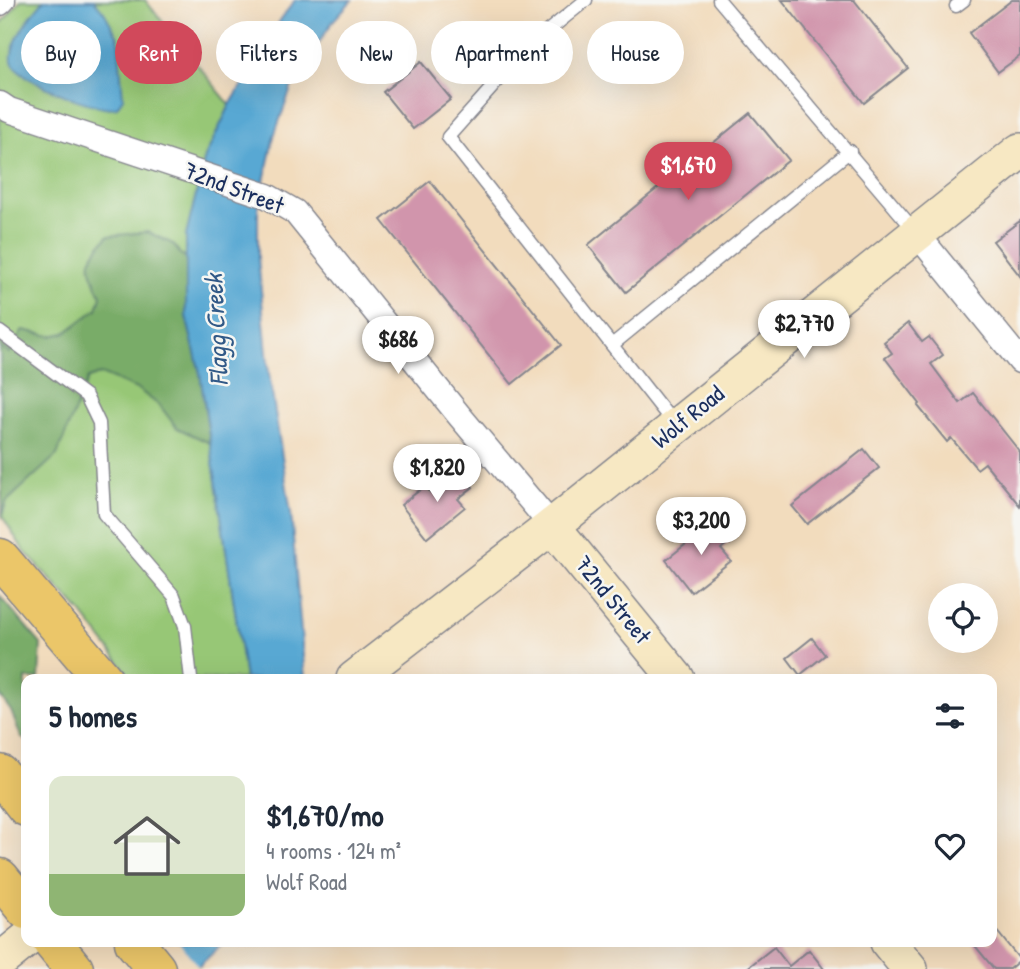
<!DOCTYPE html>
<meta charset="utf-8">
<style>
:root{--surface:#fff;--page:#f6f6f7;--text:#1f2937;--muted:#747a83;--accent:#d1495b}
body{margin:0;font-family:"Patrick Hand",sans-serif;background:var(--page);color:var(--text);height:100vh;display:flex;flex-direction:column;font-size:26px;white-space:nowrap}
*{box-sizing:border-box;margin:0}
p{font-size:23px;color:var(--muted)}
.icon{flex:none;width:38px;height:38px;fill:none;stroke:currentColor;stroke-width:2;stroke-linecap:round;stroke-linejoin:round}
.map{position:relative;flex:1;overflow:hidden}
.details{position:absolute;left:21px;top:674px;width:976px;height:273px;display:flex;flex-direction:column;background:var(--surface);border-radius:14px;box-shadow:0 7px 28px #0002}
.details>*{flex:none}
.guide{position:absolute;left:21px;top:21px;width:978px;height:63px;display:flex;gap:14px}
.fabs{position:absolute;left:928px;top:583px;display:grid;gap:14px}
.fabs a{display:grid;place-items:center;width:70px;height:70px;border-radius:50%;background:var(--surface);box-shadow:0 7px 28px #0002;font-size:35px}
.price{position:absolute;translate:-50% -60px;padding:0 16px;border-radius:24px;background:#fff;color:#222;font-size:23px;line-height:46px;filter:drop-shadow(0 2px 4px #0008)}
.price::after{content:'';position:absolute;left:50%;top:42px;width:21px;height:16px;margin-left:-10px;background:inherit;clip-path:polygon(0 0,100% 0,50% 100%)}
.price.selected{background:var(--accent);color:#fff}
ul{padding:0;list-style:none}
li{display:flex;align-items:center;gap:21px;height:175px;padding:0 28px}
li span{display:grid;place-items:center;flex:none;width:196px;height:140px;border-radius:14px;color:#555}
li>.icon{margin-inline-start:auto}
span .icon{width:84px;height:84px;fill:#fffc;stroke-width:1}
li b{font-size:30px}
h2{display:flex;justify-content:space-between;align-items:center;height:84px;padding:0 28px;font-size:30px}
.chip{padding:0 24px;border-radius:32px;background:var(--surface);box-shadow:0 7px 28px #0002;font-size:24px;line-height:63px}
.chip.selected{background:var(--accent);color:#fff}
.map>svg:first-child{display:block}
.green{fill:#97c776;stroke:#597b6a;stroke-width:2}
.forest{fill:#79ac67;stroke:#4a6e62;stroke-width:2}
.water{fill:#59a8d3;stroke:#3a6c98;stroke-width:2}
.pier{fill:#f2dcbd}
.building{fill:#d195ac}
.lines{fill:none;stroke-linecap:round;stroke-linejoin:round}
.lane-casing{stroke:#86868e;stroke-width:15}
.street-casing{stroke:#86868e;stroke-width:27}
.secondary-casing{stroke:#86868e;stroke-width:38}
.highway-casing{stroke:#86868e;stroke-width:41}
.lane{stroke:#fff;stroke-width:12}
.street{stroke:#fff;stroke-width:24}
.secondary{stroke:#f7e8c3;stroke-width:35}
.highway{stroke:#ebc669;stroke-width:38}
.labels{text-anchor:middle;stroke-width:5;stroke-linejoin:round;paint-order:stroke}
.street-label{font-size:24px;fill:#1b2f5e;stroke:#f6f6f2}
.water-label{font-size:26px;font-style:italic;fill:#315987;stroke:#f6f6f2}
</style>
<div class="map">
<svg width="1020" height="969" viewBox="0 0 1020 969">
<rect width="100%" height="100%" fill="#f6f6f2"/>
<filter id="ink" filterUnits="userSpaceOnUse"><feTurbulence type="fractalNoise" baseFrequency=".0143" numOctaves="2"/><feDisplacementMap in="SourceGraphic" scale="14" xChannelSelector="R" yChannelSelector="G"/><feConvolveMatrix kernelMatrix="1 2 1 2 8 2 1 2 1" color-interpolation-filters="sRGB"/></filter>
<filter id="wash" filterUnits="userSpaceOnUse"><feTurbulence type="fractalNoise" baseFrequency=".00686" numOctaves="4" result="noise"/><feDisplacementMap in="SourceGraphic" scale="28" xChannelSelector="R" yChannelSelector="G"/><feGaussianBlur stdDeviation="1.57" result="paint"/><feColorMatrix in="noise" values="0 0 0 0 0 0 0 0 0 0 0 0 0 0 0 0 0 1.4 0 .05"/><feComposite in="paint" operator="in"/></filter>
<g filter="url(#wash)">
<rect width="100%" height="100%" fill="#f2dcbd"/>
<polygon class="green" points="21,0 145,0 230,105 205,157 186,236 186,316 200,373 245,679 132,679 81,612 24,551 2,516 6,502 57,454 0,348 0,25"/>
<g class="forest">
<path d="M 148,232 L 173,244 L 181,255 L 186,257 L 186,316 L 200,373 L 210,443 L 177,428 L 160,406 L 139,390 L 101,374 L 88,378 L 57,455 L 6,502 L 2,516 L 0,346 L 9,353 L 23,330 L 51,336 L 65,333 L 97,309 L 101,296 C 88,264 84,263 108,236 Z"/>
<polygon points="0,596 41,644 39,679 26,679 26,741 21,737 11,711 0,696"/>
</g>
<g class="water">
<path d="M 44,0 L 94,0 L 104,12 L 118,37 L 123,98 L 117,107 C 101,113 16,80 12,61 C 9,42 32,14 44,0 Z"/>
<polygon points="295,0 352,0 333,21 293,83 274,136 258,208 258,258 269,374 291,513 305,679 245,679 200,373 186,316 186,236 205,157 230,105 281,19"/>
<polygon points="154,942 224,942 196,969 125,969"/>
</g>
<polygon class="pier" points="149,942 179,942 200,969 121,969"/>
<g id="blocks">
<g class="building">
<polygon points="782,0 854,0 908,68 864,103"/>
<polygon points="1012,0 1020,0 1020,56 998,72 969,33"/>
<polygon points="421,62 451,99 413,129 383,92"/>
<polygon points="750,113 789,160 626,292 588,245"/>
<polygon points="430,181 561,345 512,384 381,220"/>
<polygon points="1020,221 1020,276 993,241"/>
<polygon points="908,323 922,342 929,337 943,355 931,364 960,403 973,393 1020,452 1020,506 985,463 977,469 951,438 947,442 918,406 920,404 885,358 892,353 884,342"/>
<polygon points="864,449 879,468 807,524 792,506"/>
<polygon points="459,470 473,487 458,499 465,507 427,538 401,505 425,486 431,493"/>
<polygon points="714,522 730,541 721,549 731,561 691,592 666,560"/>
<polygon points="812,638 825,655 800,675 787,658"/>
<polygon points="992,925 1020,960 1009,969 994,969 972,942 992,942"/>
<polygon points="774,947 789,966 809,950 824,969 746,969"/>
</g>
</g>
</g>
<g filter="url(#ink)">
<use href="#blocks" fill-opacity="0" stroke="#86868e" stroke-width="2"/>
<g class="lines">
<defs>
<g id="lane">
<polyline points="586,0 528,47 448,137 674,424"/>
<polyline points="719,0 915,231"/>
<polyline points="956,6 964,0"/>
<polyline points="0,332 86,396 99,423 104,514 174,596 185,626 191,679"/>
<polyline points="612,345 850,151"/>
</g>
<g id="street">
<polyline points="0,3 3,0"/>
<polyline points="0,104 9,110 267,196 295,212 458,414 552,526"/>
<polyline points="917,234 1020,361"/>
</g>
<g id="secondary">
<polyline points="552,526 677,679"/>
<polyline points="354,679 552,526 1020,151"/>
<polyline points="888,942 910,969"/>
<polyline points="0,961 26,940"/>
</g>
<g id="highway">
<polyline points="0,558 103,679"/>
<polyline points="0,774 26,807"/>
<polyline points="0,878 26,910"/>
<polyline points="52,942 74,969"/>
<polyline points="134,942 156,969"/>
</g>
</defs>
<use href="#lane" class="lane-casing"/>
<use href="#street" class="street-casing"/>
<use href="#secondary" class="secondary-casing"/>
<use href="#highway" class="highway-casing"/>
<use href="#lane" class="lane"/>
<use href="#street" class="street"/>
<use href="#secondary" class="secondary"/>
<use href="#highway" class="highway"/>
</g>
</g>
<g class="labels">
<g class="street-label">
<text transform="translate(234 188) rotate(21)" y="8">72nd Street</text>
<text transform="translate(688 417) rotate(-39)" y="8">Wolf Road</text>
<text transform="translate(613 600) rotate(51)" y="8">72nd Street</text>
</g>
<g class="water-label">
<text transform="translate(216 330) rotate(-93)" y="9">Flagg Creek</text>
</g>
</g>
</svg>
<div class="fabs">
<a><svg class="icon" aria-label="locate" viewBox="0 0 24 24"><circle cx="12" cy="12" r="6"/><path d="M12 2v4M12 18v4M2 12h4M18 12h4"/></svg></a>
</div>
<b class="price selected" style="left:688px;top:202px">$1,670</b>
<b class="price" style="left:804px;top:360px">$2,770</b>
<b class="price" style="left:398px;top:376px">$686</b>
<b class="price" style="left:437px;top:504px">$1,820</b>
<b class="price" style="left:701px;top:557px">$3,200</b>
<div class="guide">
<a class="chip">Buy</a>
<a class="chip selected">Rent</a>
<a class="chip">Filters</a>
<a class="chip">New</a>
<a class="chip">Apartment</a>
<a class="chip">House</a>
</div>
<section class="details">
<h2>5 homes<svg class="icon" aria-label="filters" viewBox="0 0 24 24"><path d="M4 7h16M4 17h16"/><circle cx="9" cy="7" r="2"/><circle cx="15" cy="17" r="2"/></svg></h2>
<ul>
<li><span style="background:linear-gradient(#dfe7d0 70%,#8fb573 0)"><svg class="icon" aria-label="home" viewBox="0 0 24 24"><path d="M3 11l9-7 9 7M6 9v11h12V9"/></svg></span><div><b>$1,670/mo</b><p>4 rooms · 124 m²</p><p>Wolf Road</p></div><svg class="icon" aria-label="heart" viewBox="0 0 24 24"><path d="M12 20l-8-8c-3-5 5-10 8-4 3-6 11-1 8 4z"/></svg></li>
</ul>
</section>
</div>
